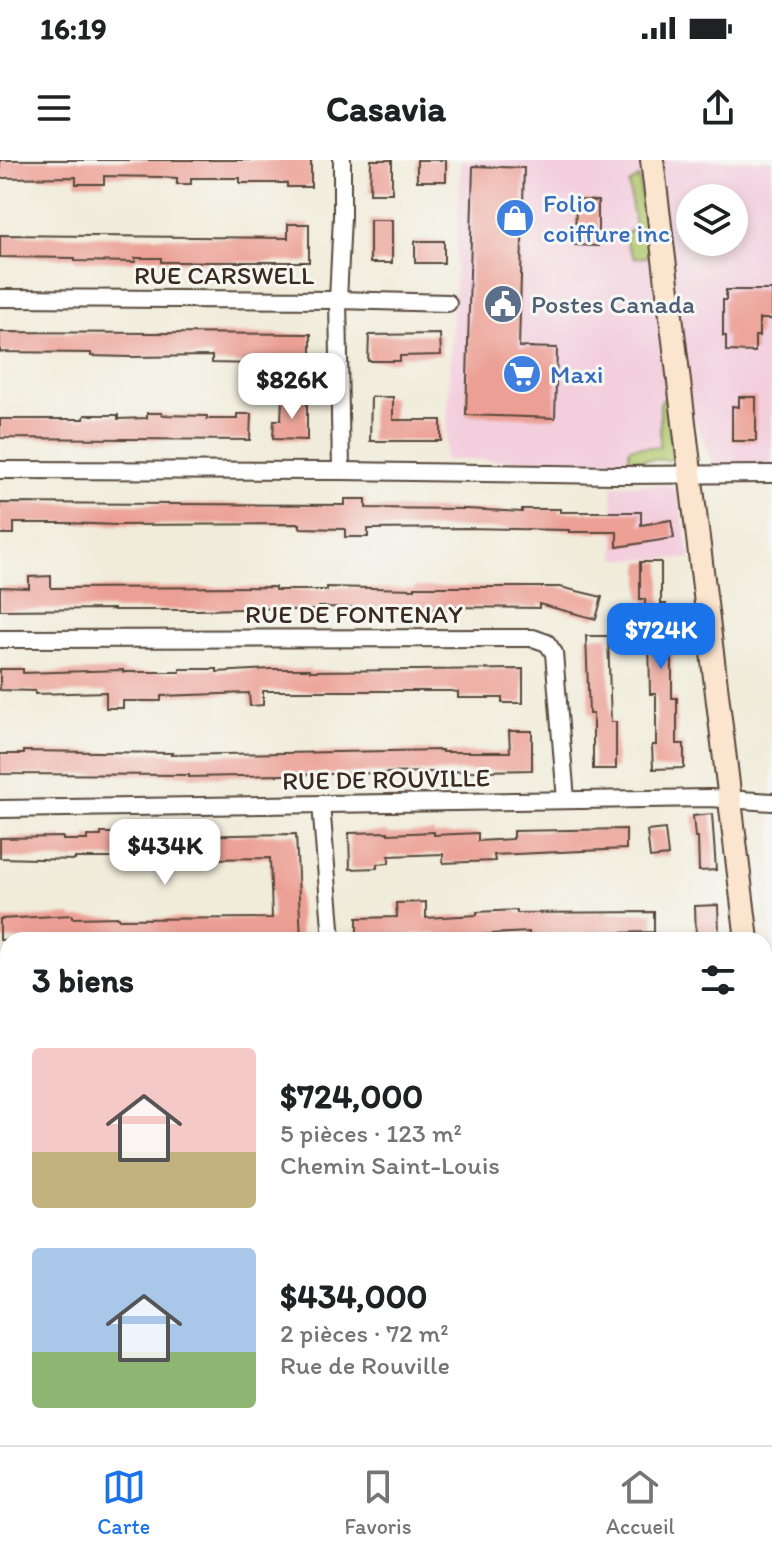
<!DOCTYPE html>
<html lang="fr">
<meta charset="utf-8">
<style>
:root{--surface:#fff;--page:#f6f6f6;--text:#202124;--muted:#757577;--line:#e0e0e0;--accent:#1a73e8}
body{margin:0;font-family:Itim,sans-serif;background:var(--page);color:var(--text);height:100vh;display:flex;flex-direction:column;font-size:30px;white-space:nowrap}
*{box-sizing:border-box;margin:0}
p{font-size:26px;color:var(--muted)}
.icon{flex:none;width:44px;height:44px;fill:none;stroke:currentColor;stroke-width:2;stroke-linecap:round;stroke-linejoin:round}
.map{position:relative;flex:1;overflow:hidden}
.side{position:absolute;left:0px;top:772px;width:772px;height:514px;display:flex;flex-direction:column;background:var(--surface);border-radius:24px 24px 0 0;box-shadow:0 4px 12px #0003}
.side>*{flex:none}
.buttons{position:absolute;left:676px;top:24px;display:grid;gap:16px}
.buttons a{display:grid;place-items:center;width:72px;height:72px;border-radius:50%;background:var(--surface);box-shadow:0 4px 12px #0003;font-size:40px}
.price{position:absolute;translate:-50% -68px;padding:0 18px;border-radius:16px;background:#fff;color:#222;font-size:26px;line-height:52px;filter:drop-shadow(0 2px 4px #0008)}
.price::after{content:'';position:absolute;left:50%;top:48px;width:24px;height:18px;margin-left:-12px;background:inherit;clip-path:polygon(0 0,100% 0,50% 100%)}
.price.active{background:var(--accent);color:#fff}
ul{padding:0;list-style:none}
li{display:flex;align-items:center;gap:24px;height:200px;padding:0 32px}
li span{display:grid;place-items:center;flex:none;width:224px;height:160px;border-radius:8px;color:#555}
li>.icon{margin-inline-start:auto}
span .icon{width:96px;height:96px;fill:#fffc;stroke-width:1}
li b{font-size:34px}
h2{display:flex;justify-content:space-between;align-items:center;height:96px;padding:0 32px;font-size:34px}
.status{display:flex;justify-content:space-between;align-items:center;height:56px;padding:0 40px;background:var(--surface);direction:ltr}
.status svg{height:22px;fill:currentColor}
header{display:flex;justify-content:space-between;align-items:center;height:104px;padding:0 32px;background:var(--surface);font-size:36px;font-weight:700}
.dock{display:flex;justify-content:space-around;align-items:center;height:112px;border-top:2px solid var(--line);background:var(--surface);font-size:22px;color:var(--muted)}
.dock a{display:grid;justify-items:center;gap:4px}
.dock .active{color:var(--accent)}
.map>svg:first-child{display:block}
.built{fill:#f3cfde;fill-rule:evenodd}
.green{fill:#b0c76c;stroke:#767845;stroke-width:2}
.building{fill:#eca095}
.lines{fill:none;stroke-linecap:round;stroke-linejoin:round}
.street-casing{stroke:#56473a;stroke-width:20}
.secondary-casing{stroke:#56473a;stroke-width:26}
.street{stroke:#fff;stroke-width:16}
.secondary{stroke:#fbe5cf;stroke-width:22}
.labels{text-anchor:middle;stroke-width:6;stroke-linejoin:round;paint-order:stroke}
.shop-label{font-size:26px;fill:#366cbe;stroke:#f6f6f2;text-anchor:start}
.street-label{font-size:26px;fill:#3b2a1e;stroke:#f6f6f2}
.service-label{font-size:26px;fill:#4e5e75;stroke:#f6f6f2;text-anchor:start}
</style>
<div class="status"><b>16:19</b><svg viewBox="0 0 49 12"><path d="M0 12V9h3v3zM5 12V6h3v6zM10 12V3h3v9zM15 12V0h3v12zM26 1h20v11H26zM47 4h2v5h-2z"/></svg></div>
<header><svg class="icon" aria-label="menu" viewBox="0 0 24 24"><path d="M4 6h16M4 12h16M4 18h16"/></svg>Casavia<svg class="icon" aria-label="share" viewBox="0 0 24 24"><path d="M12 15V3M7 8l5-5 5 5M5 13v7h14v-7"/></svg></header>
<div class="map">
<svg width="772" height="1285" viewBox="0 0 772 1285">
<rect width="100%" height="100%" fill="#f6f6f2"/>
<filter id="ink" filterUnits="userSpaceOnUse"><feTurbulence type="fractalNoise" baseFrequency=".0125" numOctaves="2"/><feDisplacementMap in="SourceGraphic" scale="16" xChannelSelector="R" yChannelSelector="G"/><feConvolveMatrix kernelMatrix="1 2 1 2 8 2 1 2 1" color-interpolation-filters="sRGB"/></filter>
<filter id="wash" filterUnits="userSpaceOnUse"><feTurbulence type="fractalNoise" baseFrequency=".006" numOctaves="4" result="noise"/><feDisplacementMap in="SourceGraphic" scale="32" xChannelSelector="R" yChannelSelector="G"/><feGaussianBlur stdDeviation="1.8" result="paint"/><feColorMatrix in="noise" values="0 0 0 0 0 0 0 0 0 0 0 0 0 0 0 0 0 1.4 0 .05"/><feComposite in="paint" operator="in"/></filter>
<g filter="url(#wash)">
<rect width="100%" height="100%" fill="#f1ecda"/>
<g class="built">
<path d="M 461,0 L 772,0 L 772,314 L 713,315 L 709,293 L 680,226 L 673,294 L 669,300 L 445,300 ZM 690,38 L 734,38 L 734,82 L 690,82 Z"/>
<polygon points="612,325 667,325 677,330 691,399 615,399"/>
</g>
<g class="green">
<polygon points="639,18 648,97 634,98 625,81 627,73 635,68 629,24"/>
<polygon points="666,238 673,296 669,300 629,299 629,289 631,287 660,287 660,243 663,239"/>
</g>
<g id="blocks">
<g class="building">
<polygon points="0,0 311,0 311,27 287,27 287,23 240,23 240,18 191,18 191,24 177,24 177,18 161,17 104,16 104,24 76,24 76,17 0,18"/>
<polygon points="371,0 392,0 392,33 370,33"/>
<rect x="417" y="0" width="29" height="21"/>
<polygon points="473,6 524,8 519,187 557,188 555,258 466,255"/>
<polygon points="576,40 598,41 598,86 575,85"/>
<rect x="370" y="60" width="22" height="43"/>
<polygon points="288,64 309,64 309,102 161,102 161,98 135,98 135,102 75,101 75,98 0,97 0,75 288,78"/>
<rect x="415" y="81" width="29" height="22"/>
<polygon points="726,130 772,130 772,159 759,159 759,176 755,176 755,192 726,191 726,176 723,176 723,140 726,140"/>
<polygon points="0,172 311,174 311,203 275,203 275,214 256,214 257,204 212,203 212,196 130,197 91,196 91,193 0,192"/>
<polygon points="440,174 441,195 400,196 400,201 368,201 369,175"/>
<polygon points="371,237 393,237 393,260 441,260 441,281 370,281"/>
<polygon points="739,237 756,237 756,281 732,281 732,246 739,247"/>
<polygon points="282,239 307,239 307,280 273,279 274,260 281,260"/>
<polygon points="147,253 162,253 162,255 207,256 207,259 237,259 237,254 251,254 250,280 0,278 0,259 84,259 85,255 118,255 118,259 147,258"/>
<polygon points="345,339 366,339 366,348 466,349 522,352 522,349 560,349 560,352 641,352 641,365 671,360 674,378 617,387 617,372 569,372 569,370 466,368 368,369 368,377 345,377 345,369 300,368 300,364 117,365 67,363 14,363 14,374 0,374 0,343 345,345"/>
<polygon points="640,402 661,402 661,444 666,444 666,489 672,489 672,538 677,538 677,584 684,584 684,608 653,609 652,585 656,585 656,534 650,534 649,475 653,475 653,474 645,472 645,439 640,439"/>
<polygon points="51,416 51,428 275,427 275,430 327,430 327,427 415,429 415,427 560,427 602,437 596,459 539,444 539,448 448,447 448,449 319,447 319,450 287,450 287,448 198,450 114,450 114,449 0,450 0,427 29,428 29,417"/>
<polygon points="586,476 608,476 611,562 616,562 616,609 593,609 593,554 589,554"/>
<polygon points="0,509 23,509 23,513 123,510 123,512 180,512 180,509 217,509 217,512 271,509 310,509 310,511 523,509 523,543 502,543 502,538 458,538 458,532 451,531 263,531 263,545 250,546 249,533 161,536 161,541 123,541 123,548 106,548 106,532 35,534 35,531 0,530"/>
<polygon points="509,571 532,571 532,610 189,617 189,615 0,614 0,594 24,594 24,591 172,593 171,595 442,590 442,592 510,592"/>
<polygon points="712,654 716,710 699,711 698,677 695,677 693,656"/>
<polygon points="626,669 626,689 494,695 495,701 443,703 443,694 389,696 389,703 377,704 377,708 350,709 349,673 388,672 388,674 434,672 434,675 478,673 478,681 513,679 513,671"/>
<polygon points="665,669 668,696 650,698 647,671"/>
<polygon points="101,673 120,673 120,677 296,674 301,779 86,780 86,778 0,780 0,759 72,755 72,758 119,757 119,759 272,758 270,698 159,700 159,705 130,705 130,698 75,698 75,700 0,698 0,678 63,677 63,680 87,680 87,676 101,676"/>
<polygon points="426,742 426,758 477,755 477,752 517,750 517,753 654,752 654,772 529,775 529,772 472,775 472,779 448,780 443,780 443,776 436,777 436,774 412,774 412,779 357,780 357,758 397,757 396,743"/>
<polygon points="718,745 719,774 696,775 695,746"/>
</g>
</g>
</g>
<g filter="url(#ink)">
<use href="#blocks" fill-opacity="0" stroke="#56473a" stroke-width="2"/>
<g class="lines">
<defs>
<g id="street">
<polyline points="0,138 338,140 448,143"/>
<polyline points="0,310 341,311 617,315 772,314"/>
<polyline points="341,311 338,140 342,57 342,0"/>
<polyline points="0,479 533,478 547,483 554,493 566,640"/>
<polyline points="321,644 332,780"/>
<polyline points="0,649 710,638 772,642"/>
<polyline points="0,811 8,810"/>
<polyline points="0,1007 8,1007"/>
<polyline points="105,1285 105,1278"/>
<polyline points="474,1285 474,1278"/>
</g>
<g id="secondary">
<polyline points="652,0 747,780"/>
<polyline points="764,928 772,994"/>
<polyline points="764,1150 772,1150"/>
<polyline points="0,1165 8,1164"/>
</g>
</defs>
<use href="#street" class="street-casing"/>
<use href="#secondary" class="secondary-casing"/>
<use href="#street" class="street"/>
<use href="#secondary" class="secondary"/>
</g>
</g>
<defs>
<symbol id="shop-disc" viewBox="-11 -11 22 22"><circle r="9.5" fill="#3f7fe0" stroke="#f6f6f2"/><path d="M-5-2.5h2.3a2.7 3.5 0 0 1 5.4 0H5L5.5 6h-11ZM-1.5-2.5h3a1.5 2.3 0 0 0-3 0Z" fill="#fff"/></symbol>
<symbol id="civic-disc" viewBox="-11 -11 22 22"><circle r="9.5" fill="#5c6f8a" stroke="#f6f6f2"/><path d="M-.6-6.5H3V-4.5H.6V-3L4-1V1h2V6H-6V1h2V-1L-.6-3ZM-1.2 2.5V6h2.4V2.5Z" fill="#fff"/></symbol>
<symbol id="supermarket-disc" viewBox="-11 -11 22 22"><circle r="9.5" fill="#3f7fe0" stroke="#f6f6f2"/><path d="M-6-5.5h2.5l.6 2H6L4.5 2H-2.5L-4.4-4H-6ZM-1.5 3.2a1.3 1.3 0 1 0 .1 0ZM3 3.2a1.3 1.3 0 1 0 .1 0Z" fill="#fff"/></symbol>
</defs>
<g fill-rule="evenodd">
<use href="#shop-disc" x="493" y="36" width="44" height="44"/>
<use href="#civic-disc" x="481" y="122" width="44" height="44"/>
<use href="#supermarket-disc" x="500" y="192" width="44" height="44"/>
</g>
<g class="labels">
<g class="shop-label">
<text x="543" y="52">Folio<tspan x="543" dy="30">coiffure inc</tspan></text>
<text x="550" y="223">Maxi</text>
</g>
<g class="street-label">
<text x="224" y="124">RUE CARSWELL</text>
<text x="354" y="463">RUE DE FONTENAY</text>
<text transform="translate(386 619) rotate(-1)" y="9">RUE DE ROUVILLE</text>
</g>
<g class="service-label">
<text x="531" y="153">Postes Canada</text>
</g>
</g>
</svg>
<div class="buttons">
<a><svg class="icon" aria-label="layers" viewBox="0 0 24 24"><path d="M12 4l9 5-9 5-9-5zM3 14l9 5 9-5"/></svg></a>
</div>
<b class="price" style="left:292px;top:261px">$826K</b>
<b class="price active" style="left:661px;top:511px">$724K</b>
<b class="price" style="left:165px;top:727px">$434K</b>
<section class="side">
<h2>3 biens<svg class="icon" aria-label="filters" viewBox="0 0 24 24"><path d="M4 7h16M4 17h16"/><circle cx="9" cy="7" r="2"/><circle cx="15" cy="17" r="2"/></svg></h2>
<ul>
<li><span style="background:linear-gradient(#f6c9c9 65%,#c2b280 0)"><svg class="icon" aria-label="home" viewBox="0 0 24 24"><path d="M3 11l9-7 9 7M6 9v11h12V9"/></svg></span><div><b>$724,000</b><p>5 pièces · 123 m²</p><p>Chemin Saint-Louis</p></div></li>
<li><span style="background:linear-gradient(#a9c7e8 65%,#8fb573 0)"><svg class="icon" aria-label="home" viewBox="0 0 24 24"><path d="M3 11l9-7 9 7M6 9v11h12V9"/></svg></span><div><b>$434,000</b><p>2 pièces · 72 m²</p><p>Rue de Rouville</p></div></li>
</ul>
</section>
</div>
<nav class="dock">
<a class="active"><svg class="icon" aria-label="map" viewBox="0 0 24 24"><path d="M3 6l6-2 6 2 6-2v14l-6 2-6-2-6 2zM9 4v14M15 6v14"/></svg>Carte</a>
<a><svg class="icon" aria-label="saved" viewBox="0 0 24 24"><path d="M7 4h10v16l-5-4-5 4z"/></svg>Favoris</a>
<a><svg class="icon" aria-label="home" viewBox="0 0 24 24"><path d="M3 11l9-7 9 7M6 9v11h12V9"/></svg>Accueil</a>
</nav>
